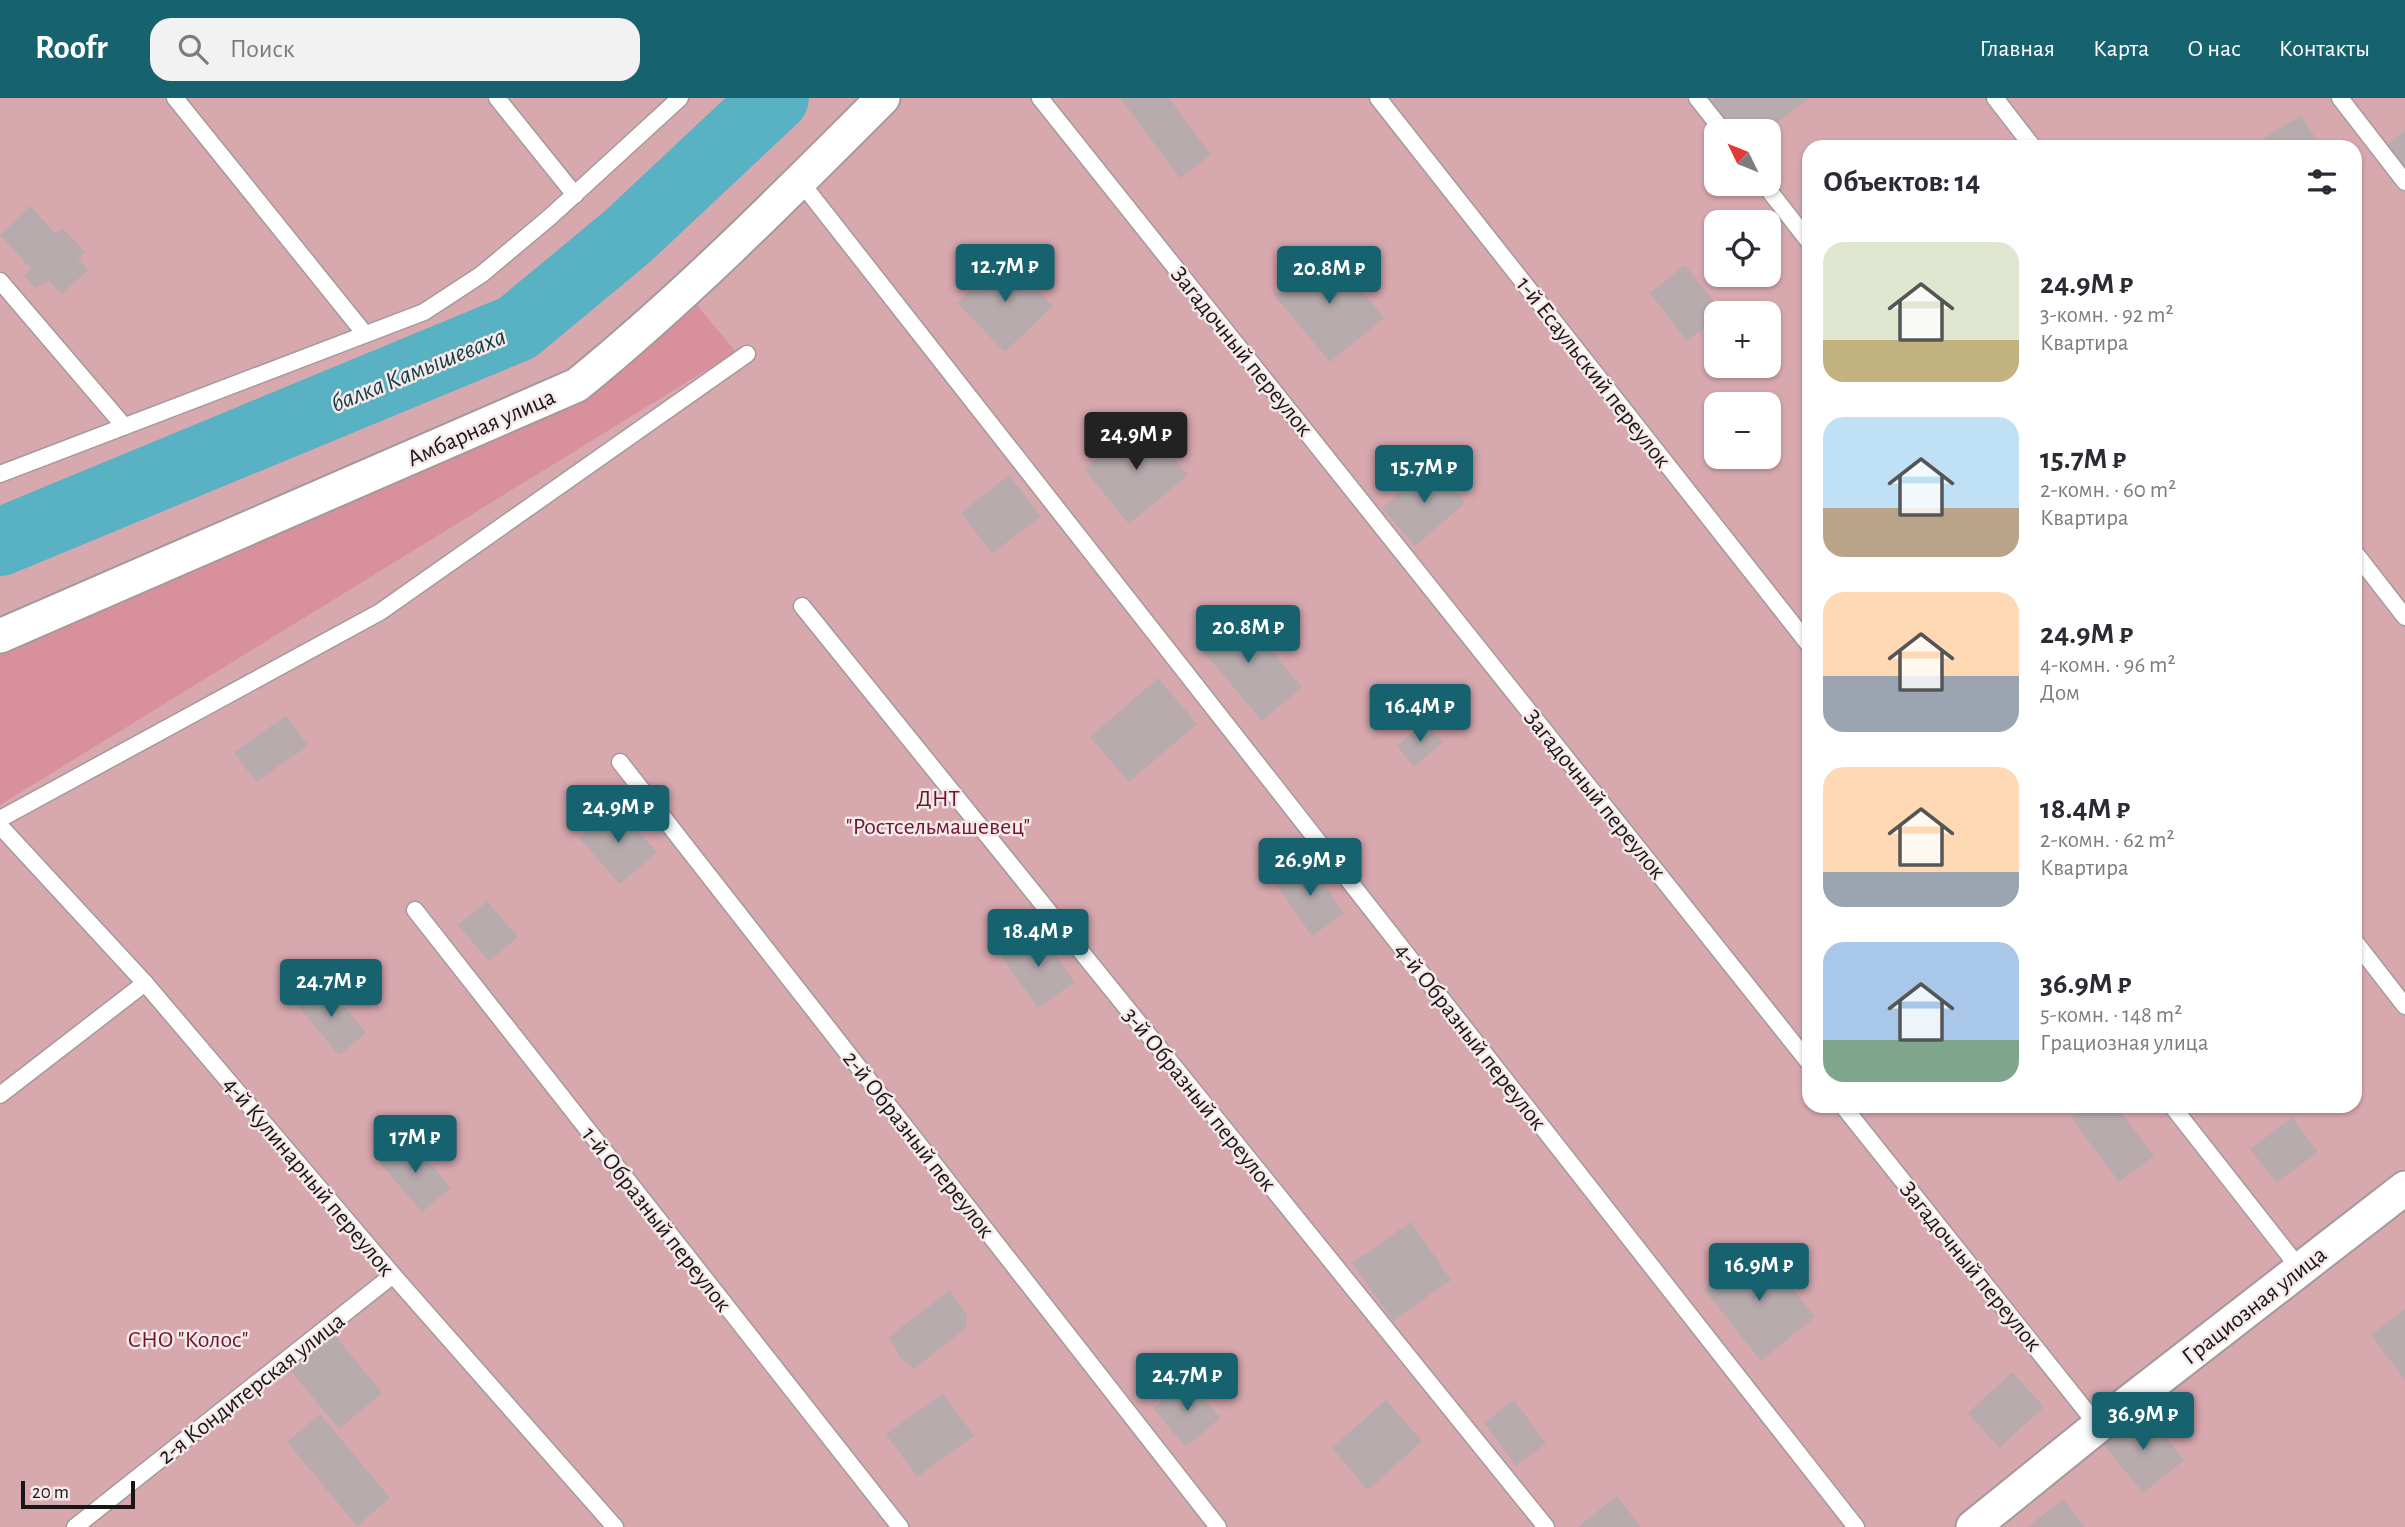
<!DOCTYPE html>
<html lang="ru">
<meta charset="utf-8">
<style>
:root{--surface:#fff;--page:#f2f2f3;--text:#2b2b33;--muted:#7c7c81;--accent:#17626f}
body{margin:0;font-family:"Alegreya Sans",sans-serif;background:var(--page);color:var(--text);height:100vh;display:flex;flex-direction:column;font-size:26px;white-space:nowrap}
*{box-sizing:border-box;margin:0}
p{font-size:23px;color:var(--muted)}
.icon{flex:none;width:38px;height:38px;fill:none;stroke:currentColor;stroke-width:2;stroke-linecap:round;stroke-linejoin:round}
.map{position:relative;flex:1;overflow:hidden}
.sheet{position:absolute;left:1802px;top:42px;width:560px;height:973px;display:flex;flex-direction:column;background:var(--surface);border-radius:21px;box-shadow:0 2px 5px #0004}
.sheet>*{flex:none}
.needle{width:46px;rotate:313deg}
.controls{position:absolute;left:1704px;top:21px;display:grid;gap:14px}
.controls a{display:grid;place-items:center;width:77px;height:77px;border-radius:14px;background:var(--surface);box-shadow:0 2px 5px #0004;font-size:35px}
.scale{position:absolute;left:21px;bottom:18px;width:114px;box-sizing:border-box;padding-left:7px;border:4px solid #1a1617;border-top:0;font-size:19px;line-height:24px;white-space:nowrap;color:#1a1617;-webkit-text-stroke:5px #f5e9ea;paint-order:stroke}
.price{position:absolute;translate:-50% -60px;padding:0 16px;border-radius:7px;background:var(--accent);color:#fff;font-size:23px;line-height:46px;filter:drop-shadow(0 2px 4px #0008)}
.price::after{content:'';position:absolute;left:50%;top:42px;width:21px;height:16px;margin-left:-10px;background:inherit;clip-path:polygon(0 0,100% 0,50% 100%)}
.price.selected{background:#222;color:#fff}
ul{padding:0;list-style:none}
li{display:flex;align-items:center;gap:21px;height:175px;padding:0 21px}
li span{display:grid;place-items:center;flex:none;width:196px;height:140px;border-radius:21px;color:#555}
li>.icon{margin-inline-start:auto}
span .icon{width:84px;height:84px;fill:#fffc;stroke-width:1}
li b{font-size:30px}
h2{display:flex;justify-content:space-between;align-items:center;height:84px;padding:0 21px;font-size:30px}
header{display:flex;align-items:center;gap:42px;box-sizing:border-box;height:98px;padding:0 35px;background:var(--accent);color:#fff}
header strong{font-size:33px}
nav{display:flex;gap:38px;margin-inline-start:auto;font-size:24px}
.search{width:490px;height:63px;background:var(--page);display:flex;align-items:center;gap:18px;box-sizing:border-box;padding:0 24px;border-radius:21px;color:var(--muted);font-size:26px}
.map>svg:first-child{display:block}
.green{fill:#d8a8af;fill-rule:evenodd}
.forest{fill:#d9909d}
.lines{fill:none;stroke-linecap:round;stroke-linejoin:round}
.river{stroke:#58b2c3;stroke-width:68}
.building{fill:#b7abad}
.lane-casing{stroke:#a4999a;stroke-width:19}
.street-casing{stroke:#a4999a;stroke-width:37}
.lane{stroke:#fff;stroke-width:16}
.street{stroke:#fff;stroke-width:33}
.labels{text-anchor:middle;stroke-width:5;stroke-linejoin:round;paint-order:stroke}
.street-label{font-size:24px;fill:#1a1617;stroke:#f5e9ea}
.park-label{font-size:24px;fill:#6c1730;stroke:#f5e9ea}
.water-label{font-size:26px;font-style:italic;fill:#123c44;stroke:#f5e9ea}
</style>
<header>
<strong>Roofr</strong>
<div class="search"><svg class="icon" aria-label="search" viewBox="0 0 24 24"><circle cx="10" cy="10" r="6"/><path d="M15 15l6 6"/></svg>Поиск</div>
<nav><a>Главная</a><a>Карта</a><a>О нас</a><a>Контакты</a></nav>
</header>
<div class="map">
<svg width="2405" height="1429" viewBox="0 0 2405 1429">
<rect width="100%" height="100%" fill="#e8dcdd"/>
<path class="green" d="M 0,0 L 2405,0 L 2405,1429 L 0,1429 ZM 1717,33 L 1769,33 L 1769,86 L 1717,86 ZM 1810,49 L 2356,49 L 2356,1008 L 1810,1008 ZM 1717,124 L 1769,124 L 1769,177 L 1717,177 ZM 1717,215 L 1769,215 L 1769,268 L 1717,268 ZM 1717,306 L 1769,306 L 1769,359 L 1717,359 Z"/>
<polygon class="forest" points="693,202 736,254 0,707 0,557 584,297"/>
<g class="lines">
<polyline class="river" points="0,444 517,230 628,138 775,0"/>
</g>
<g class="building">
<polygon points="1120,0 1169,0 1211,57 1180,80"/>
<polygon points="1714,0 1809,0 1766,33 1733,33 1711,3"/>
<polygon points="2301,17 2321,49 2250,49"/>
<polygon points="2405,32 2405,71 2386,48"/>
<polygon points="30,108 56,136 62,130 85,154 78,161 88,172 62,196 49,183 36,190 24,177 31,171 0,137"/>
<polygon points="1328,152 1384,220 1330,264 1274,197"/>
<polygon points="1006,158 1053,208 1005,254 957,205"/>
<polygon points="1685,167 1723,215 1717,215 1717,220 1687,243 1650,195"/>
<polygon points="1142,322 1188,377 1129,426 1084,371"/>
<polygon points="1437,365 1465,405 1415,448 1382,410"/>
<polygon points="1009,377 1041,418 992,456 961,415"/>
<polygon points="1235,510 1302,589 1262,623 1195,544"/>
<polygon points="1158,580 1197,626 1129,684 1090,639"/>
<polygon points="286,618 308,648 256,684 234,654"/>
<polygon points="1425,624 1443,644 1414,669 1397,648"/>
<polygon points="616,708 657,754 620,786 579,740"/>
<polygon points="1308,762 1344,815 1312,838 1275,785"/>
<polygon points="487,803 518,839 489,863 458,827"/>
<polygon points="1038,832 1075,884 1038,910 1001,858"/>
<polygon points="324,884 366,935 339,957 297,907"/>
<polygon points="2088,1008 2116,1008 2154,1058 2119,1084 2071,1020"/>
<polygon points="2292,1019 2318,1054 2276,1085 2250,1051"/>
<polygon points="409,1039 451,1090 422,1114 379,1064"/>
<polygon points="1411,1124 1451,1182 1393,1223 1352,1165"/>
<polygon points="1758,1147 1815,1219 1761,1263 1704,1191"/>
<polygon points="950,1192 967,1217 966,1230 914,1271 900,1260 889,1239"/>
<polygon points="2405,1211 2405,1282 2371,1237"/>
<polygon points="334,1236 382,1295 339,1331 290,1272"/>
<polygon points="2012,1274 2044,1309 1999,1350 1968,1315"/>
<polygon points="1188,1281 1220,1320 1186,1349 1153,1310"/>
<polygon points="943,1295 974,1338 917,1379 886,1336"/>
<polygon points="1386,1302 1422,1343 1368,1392 1332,1350"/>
<polygon points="1514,1302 1546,1345 1516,1368 1484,1325"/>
<polygon points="2144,1313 2184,1362 2143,1395 2103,1346"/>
<polygon points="320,1316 390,1400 357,1428 287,1344"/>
<polygon points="1617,1398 1641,1429 1578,1429"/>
<polygon points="2063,1401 2085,1429 2028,1429"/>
</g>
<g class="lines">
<defs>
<g id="lane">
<polyline points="175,0 365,236"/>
<polyline points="497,0 575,97"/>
<polyline points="1040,0 1810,966"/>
<polyline points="1378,0 1810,548"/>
<polyline points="1697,0 1723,33"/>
<polyline points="1995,0 2033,49"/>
<polyline points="2340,0 2405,84"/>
<polyline points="800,83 1856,1429"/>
<polyline points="1764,86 1810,145"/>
<polyline points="0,183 124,328"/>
<polyline points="0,376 424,214 482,176 550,119 680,0"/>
<polyline points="2356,456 2405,519"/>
<polyline points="802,508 1546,1429"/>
<polyline points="620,664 1218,1429"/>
<polyline points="0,721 380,514 747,256"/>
<polyline points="0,728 145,885 393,1177 615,1429"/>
<polyline points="415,812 900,1429"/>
<polyline points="2356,845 2405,908"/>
<polyline points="0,997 145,885"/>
<polyline points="1843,1008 2098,1328"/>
<polyline points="2172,1008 2300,1171"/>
<polyline points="75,1429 393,1177"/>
</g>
<g id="street">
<path d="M 0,538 L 577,287 C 685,199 784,99 883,0"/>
<polyline points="1973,1429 2098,1328 2405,1090"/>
</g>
</defs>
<use href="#lane" class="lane-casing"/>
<use href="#street" class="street-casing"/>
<use href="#lane" class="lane"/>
<use href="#street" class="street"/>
</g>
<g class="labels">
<g class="street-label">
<text transform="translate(1242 253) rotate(51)" y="8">Загадочный переулок</text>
<text transform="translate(1594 274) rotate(52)" y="8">1-й Есаульский переулок</text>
<text transform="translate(481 329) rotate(-24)" y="8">Амбарная улица</text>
<text transform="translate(1595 696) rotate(51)" y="8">Загадочный переулок</text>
<text transform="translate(1471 938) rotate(52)" y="8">4-й Образный переулок</text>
<text transform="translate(1200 1001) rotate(51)" y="8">3-й Образный переулок</text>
<text transform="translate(919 1046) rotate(52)" y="8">2-й Образный переулок</text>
<text transform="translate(309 1078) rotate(50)" y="8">4-й Кулинарный переулок</text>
<text transform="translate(657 1121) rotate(52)" y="8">1-й Образный переулок</text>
<text transform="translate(1971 1168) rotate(51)" y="8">Загадочный переулок</text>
<text transform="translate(2254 1207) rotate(-38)" y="8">Грациозная улица</text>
<text transform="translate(251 1290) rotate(-38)" y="8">2-я Кондитерская улица</text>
</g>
<g class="park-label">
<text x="938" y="708">ДНТ<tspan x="938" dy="28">"Ростсельмашевец"</tspan></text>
<text x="188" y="1249">СНО "Колос"</text>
</g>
<g class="water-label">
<text transform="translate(418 271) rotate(-22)" y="9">балка Камышеваха</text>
</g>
</g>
</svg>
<div class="controls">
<a><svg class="needle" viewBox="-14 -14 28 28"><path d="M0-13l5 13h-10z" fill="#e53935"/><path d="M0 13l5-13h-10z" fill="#7c7c81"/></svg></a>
<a><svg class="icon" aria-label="locate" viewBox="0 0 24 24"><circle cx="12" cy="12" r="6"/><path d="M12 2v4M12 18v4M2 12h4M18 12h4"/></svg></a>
<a>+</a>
<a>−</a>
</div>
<div class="scale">20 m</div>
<b class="price" style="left:1005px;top:206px">12.7M ₽</b>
<b class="price" style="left:1329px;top:208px">20.8M ₽</b>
<b class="price selected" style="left:1136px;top:374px">24.9M ₽</b>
<b class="price" style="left:1424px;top:407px">15.7M ₽</b>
<b class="price" style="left:1248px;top:567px">20.8M ₽</b>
<b class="price" style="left:1420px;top:646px">16.4M ₽</b>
<b class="price" style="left:618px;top:747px">24.9M ₽</b>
<b class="price" style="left:1310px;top:800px">26.9M ₽</b>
<b class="price" style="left:1038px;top:871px">18.4M ₽</b>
<b class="price" style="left:331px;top:921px">24.7M ₽</b>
<b class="price" style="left:415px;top:1077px">17M ₽</b>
<b class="price" style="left:1759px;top:1205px">16.9M ₽</b>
<b class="price" style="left:1187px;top:1315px">24.7M ₽</b>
<b class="price" style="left:2143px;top:1354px">36.9M ₽</b>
<section class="sheet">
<h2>Объектов: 14<svg class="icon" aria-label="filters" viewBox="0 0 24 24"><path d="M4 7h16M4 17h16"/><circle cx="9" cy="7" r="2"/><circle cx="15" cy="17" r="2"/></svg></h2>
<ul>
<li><span style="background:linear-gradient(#dfe7d0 70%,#c2b280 0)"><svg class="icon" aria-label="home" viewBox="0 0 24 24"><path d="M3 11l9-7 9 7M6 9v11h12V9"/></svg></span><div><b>24.9M ₽</b><p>3-комн. · 92 m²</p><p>Квартира</p></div></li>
<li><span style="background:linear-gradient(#bfe0f5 65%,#b9a48a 0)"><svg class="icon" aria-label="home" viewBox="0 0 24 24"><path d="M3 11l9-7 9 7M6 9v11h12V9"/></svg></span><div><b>15.7M ₽</b><p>2-комн. · 60 m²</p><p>Квартира</p></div></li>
<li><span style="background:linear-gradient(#ffd9b3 60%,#9aa5b1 0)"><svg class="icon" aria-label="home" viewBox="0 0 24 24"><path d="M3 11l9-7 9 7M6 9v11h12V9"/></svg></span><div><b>24.9M ₽</b><p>4-комн. · 96 m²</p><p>Дом</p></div></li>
<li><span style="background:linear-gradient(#ffd9b3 75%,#9aa5b1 0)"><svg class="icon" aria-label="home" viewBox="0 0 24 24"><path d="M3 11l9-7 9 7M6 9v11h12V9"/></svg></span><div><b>18.4M ₽</b><p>2-комн. · 62 m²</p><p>Квартира</p></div></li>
<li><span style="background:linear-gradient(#a9c7e8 70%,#7fa58c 0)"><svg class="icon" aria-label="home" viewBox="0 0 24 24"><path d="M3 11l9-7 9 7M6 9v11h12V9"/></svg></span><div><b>36.9M ₽</b><p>5-комн. · 148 m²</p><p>Грациозная улица</p></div></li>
</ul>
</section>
</div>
